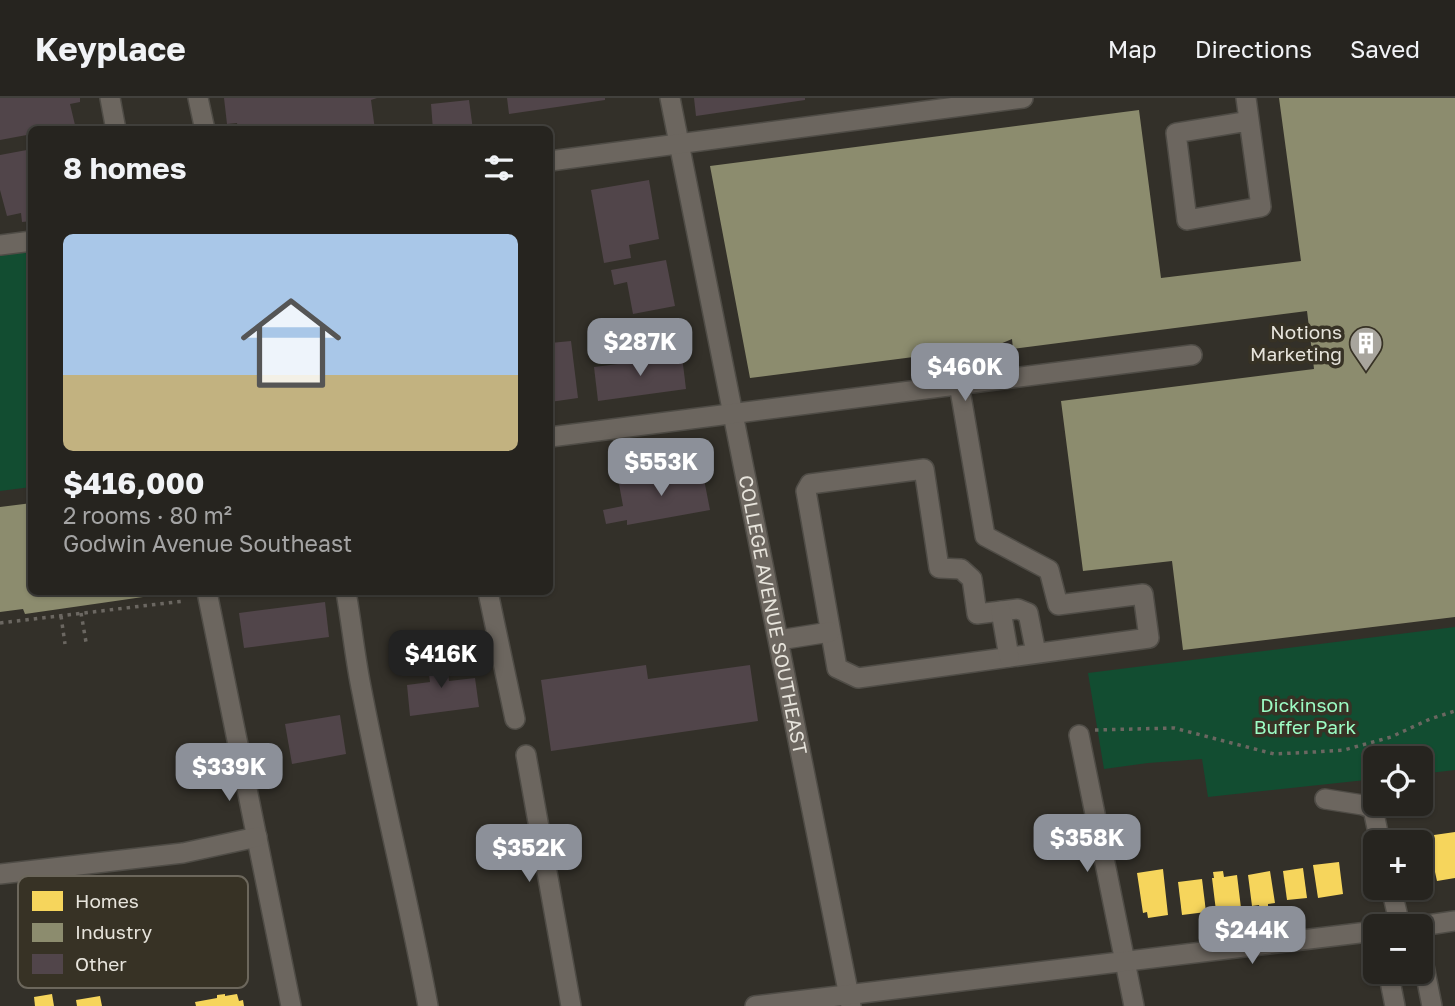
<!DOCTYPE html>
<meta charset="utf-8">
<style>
:root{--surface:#26241f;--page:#2e2c28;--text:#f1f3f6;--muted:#a4a4a4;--line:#42413d;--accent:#8c9099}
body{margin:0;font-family:"Golos Text",sans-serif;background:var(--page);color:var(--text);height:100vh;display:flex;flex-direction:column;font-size:26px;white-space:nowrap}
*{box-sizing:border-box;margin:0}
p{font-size:23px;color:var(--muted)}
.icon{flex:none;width:38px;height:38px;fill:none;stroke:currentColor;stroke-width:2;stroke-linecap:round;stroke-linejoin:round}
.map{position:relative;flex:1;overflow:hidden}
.panel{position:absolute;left:28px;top:28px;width:525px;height:469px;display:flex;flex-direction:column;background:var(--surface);border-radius:10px;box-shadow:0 2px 5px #0004,0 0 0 2px var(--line)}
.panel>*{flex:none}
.controls{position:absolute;left:1363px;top:648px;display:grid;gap:14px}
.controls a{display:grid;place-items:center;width:70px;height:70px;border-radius:10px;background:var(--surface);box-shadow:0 2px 5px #0004,0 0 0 2px var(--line);font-size:35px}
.price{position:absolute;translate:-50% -60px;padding:0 16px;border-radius:14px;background:var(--accent);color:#fff;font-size:23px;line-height:46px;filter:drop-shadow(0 2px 4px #0008)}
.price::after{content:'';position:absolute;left:50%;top:42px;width:21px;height:16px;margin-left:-10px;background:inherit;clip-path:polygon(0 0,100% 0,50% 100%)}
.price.active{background:#222;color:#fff}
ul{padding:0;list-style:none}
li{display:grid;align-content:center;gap:14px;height:371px;padding:0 35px}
li span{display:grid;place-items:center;height:217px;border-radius:10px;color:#555}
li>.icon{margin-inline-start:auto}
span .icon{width:126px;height:126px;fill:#fffc;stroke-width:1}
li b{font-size:30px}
h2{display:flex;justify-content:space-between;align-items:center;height:84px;padding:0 35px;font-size:30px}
header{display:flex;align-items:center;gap:42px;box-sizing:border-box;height:98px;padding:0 35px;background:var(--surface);border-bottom:2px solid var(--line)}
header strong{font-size:33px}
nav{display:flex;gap:38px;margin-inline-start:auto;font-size:24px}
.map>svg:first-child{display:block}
.green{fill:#124d31}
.homes{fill:#f6d55c}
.industry{fill:#8c8c6e}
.building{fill:#51454a}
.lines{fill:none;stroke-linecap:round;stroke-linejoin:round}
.minor-casing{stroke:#4f4c46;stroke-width:22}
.path{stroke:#6b6761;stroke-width:3.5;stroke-dasharray:3.5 5;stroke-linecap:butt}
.minor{stroke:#6c665f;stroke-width:19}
.labels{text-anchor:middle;stroke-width:7;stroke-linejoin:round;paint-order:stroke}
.poi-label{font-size:19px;fill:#e7e4dc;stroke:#373225;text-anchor:end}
.street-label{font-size:19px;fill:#e7e4dc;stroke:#373225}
.park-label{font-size:19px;fill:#9cfcc4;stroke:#373225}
.key{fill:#373225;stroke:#6c675c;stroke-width:2}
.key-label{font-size:19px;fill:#e7e4dc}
</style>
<header>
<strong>Keyplace</strong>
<nav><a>Map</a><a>Directions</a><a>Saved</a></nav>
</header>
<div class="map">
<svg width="1455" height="908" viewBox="0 0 1455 908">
<rect width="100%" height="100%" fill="#333029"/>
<g class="green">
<polygon points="31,149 31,389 0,393 0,153"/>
<polygon points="1455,529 1455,672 1421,676 1421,660 1376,660 1375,681 1208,699 1202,661 1148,665 1104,671 1088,575"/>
</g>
<g class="homes">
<polygon points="1455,734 1455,780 1437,783 1427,738"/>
<polygon points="1339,764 1343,796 1318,800 1313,767"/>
<polygon points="1303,770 1307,800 1287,802 1283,773"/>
<polygon points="1163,771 1168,817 1148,820 1147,814 1143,815 1137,775"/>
<polygon points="1223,773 1224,779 1237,777 1241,810 1216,813 1212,780 1214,780 1213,774"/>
<polygon points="1270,773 1275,805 1268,806 1268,811 1260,812 1259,807 1252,808 1248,777"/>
<polygon points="1202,781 1206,814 1182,817 1178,784"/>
<polygon points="52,896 54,908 35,908 34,899"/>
<polygon points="225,896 225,898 237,896 239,903 243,902 244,908 196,908 195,904 217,900 217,897"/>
<polygon points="100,898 102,908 77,908 76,902"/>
</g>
<g class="industry">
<polygon points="1279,0 1455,0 1455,519 1183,552 1172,463 1083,473 1061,303 1314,271 1307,213 1013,251 1012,241 993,249 994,259 970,262 968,252 750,280 710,68 1139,12 1161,180 1301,163"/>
<polygon points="32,405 32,494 149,494 150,498 25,516 23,511 0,514 0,409"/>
</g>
<g class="building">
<polygon points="0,0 80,0 80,4 70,6 75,27 52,32 32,32 32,36 0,42"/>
<polygon points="224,0 377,0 371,2 375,32 238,32 237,25 227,26"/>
<polygon points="507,0 605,0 605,2 509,16"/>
<polygon points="694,0 805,0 805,2 696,18"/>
<polygon points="469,2 473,32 433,32 431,6"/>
<polygon points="32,51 32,123 22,124 21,115 7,118 0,92 0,57"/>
<polygon points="649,82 659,141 629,147 631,160 604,165 591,92"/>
<polygon points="666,162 675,208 633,216 627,184 614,187 611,172"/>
<polygon points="571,243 578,300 550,304 550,245"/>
<polygon points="682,258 686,291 598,303 594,269"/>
<polygon points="702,371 710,412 627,427 627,422 606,426 603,412 623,408 619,386"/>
<polygon points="325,504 329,539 244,550 239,515"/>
<polygon points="445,552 449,583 475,580 479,609 410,618 407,587 430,584 426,554"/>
<polygon points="646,567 648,581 750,567 758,623 551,653 541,582"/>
<polygon points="340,617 346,656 292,666 285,626"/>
</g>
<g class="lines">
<defs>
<g id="minor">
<polyline points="110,0 116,32"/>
<polyline points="198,0 205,32"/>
<path id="s1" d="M 670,0 L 851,908"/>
<polyline points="1246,0 1261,109 1187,122 1176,35 1249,23"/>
<polyline points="550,63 1023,0"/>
<polyline points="0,147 32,143"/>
<polyline points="959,286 985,438 1049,472 1058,507 1143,496 1149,540 858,580 837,570 806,393 810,386 924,371 939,470 961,471 972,481 977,516 1018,511 1028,515 1036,555"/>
<polyline points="550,339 1192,257"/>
<polyline points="207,494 291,908"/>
<path d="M 346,494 C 352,527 355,561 362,594 C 382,699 409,803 428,908"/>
<polyline points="488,494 515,621"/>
<polyline points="1001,513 1009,559"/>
<polyline points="779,542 830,534"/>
<polyline points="1079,637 1134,908"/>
<polyline points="526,657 571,908"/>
<polyline points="1325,701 1363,707 1373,711 1380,744"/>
<polyline points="0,776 183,755 257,739"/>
<polyline points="1391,789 1400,828"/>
<polyline points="1421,828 1455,823"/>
<polyline points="1421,853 1432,908"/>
<polyline points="1388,873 1395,908"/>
<polyline points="755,908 1376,833"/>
</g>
</defs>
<use href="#minor" class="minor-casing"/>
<g class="path">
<polyline points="81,515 86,544"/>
<polyline points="61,518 65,546"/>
<polyline points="0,525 184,503"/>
<polyline points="1095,632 1174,630 1274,656 1315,654 1344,652 1391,639 1430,621 1455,613"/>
</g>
<use href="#minor" class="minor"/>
</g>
<defs>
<symbol id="building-pin" viewBox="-11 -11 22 30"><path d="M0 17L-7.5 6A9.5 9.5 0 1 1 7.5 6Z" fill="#a8a59d" stroke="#373225"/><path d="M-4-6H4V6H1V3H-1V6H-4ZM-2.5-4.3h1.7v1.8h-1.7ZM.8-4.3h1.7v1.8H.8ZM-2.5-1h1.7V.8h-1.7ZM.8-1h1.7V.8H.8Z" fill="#fff"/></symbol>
</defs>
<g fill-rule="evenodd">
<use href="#building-pin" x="1347" y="226" width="38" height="52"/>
</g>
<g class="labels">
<g class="poi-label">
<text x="1342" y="241">Notions<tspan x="1342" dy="22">Marketing</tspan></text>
</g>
<g class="street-label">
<text dy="7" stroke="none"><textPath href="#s1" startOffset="527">COLLEGE AVENUE SOUTHEAST</textPath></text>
</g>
<g class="park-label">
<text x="1305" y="614">Dickinson<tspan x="1305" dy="22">Buffer Park</tspan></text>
</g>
</g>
<rect x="18" y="778" width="230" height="112" rx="10" class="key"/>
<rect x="32" y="793" width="31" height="20" fill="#f6d55c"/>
<rect x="32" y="825" width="31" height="19" fill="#8c8c6e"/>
<rect x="32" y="856" width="31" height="20" fill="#51454a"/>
<g class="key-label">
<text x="75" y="810">Homes</text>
<text x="75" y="841">Industry</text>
<text x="75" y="873">Other</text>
</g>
</svg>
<div class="controls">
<a><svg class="icon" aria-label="locate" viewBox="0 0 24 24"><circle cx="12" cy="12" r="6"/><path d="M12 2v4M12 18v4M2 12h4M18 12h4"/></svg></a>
<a>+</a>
<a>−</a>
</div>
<b class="price" style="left:640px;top:280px">$287K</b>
<b class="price" style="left:965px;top:305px">$460K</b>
<b class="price" style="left:661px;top:400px">$553K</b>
<b class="price active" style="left:441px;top:592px">$416K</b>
<b class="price" style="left:229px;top:705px">$339K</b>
<b class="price" style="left:1087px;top:776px">$358K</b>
<b class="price" style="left:529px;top:786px">$352K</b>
<b class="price" style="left:1252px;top:868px">$244K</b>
<section class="panel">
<h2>8 homes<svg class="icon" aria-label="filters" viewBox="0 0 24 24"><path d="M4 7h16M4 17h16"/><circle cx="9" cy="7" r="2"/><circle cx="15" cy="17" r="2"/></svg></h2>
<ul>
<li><span style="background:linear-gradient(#a9c7e8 65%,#c2b280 0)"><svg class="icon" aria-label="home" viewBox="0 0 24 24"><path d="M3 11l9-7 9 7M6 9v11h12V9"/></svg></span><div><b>$416,000</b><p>2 rooms · 80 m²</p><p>Godwin Avenue Southeast</p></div></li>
</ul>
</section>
</div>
